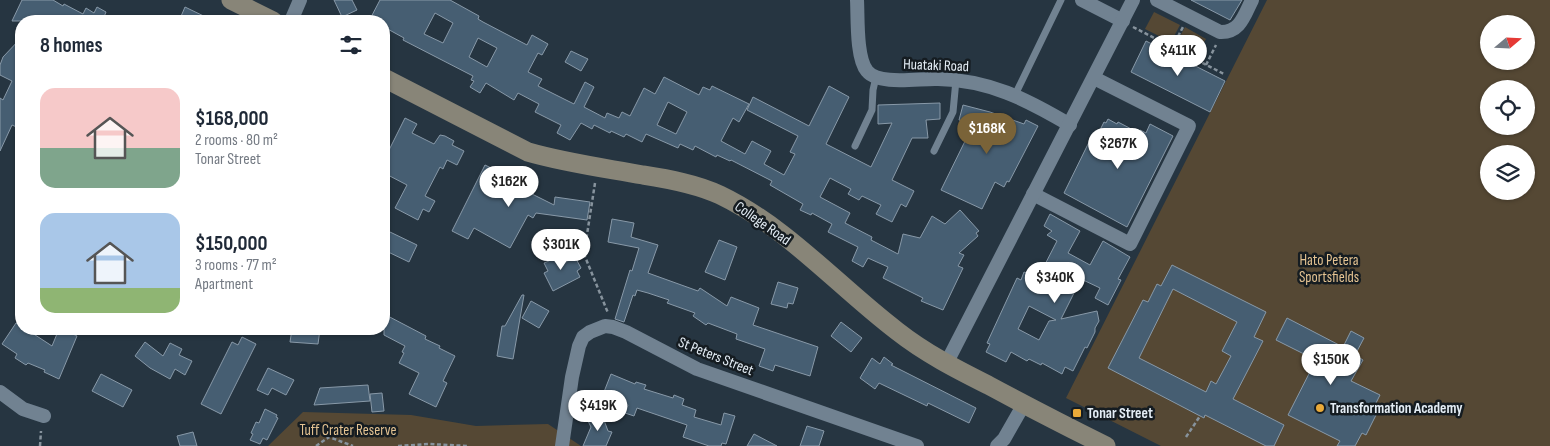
<!DOCTYPE html>
<meta charset="utf-8">
<style>
:root{--surface:#fff;--page:#f6f6f7;--text:#1f2937;--muted:#747a83;--accent:#7a6338}
body{margin:0;font-family:"Sofia Sans Condensed",sans-serif;background:var(--page);color:var(--text);height:100vh;display:flex;flex-direction:column;font-size:19px;white-space:nowrap}
*{box-sizing:border-box;margin:0}
p{font-size:16px;color:var(--muted)}
.icon{flex:none;width:28px;height:28px;fill:none;stroke:currentColor;stroke-width:2;stroke-linecap:round;stroke-linejoin:round}
.map{position:relative;flex:1;overflow:hidden}
.panel{position:absolute;left:15px;top:15px;width:375px;height:320px;display:flex;flex-direction:column;background:var(--surface);border-radius:20px;box-shadow:0 1px 4px #0004}
.panel>*{flex:none}
.needle{width:32px;rotate:71deg}
.buttons{position:absolute;left:1480px;top:15px;display:grid;gap:10px}
.buttons a{display:grid;place-items:center;width:55px;height:55px;border-radius:50%;background:var(--surface);box-shadow:0 1px 4px #0004;font-size:25px}
.price{position:absolute;translate:-50% -42px;padding:0 11px;border-radius:18px;background:#fff;color:#222;font-size:16px;line-height:32px;filter:drop-shadow(0 1px 2px #0008)}
.price::after{content:'';position:absolute;left:50%;top:30px;width:15px;height:11px;margin-left:-8px;background:inherit;clip-path:polygon(0 0,100% 0,50% 100%)}
.price.current{background:var(--accent);color:#fff}
ul{padding:0;list-style:none}
li{display:flex;align-items:center;gap:15px;height:125px;padding:0 25px}
li span{display:grid;place-items:center;flex:none;width:140px;height:100px;border-radius:15px;color:#555}
li>.icon{margin-inline-start:auto}
span .icon{width:60px;height:60px;fill:#fffc;stroke-width:1}
li b{font-size:21px}
h2{display:flex;justify-content:space-between;align-items:center;height:60px;padding:0 25px;font-size:21px}
.map>svg:first-child{display:block}
.green{fill:#554834;fill-rule:evenodd}
.building{fill:#465e72;stroke:#8899a8;fill-rule:evenodd}
.lines{fill:none;stroke-linecap:round;stroke-linejoin:round}
.path{stroke:#87939d;stroke-width:2.5;stroke-dasharray:4 2.5;stroke-linecap:butt}
.service{stroke:#718291;stroke-width:7}
.minor{stroke:#718291;stroke-width:14}
.secondary{stroke:#888578;stroke-width:19}
.poi-dot{fill:#eaaa39;stroke:#151c21;stroke-width:2}
.labels{text-anchor:middle;stroke-width:5;stroke-linejoin:round;paint-order:stroke}
.street-label{font-size:15px;fill:#e4edf5;stroke:#151c21}
.park-label{font-size:15px;fill:#e4c392;stroke:#151c21}
.poi-label{font-size:15px;font-weight:bold;fill:#e4edf5;stroke:#151c21;text-anchor:start}
</style>
<div class="map">
<svg width="1550" height="446" viewBox="0 0 1550 446">
<rect width="100%" height="100%" fill="#263541"/>
<g class="green">
<path d="M 1267,0 L 1550,0 L 1550,446 L 1161,446 L 1066,398 ZM 1489,24 L 1526,24 L 1526,61 L 1489,61 ZM 1489,89 L 1526,89 L 1526,126 L 1489,126 ZM 1489,154 L 1526,154 L 1526,191 L 1489,191 Z"/>
<polygon points="1154,12 1180,25 1171,42 1145,29"/>
<polygon points="1185,27 1206,39 1199,51 1191,47 1190,49 1177,42"/>
<polygon points="303,412 411,415 476,426 548,424 581,446 268,446"/>
</g>
<g class="building">
<polygon points="22,0 53,0 63,6 64,4 83,14 86,8 94,13 97,7 106,12 104,17 112,21 45,21 35,16 32,21 12,21"/>
<polygon points="334,0 352,0 357,10 342,17"/>
<path d="M 380,0 L 450,0 L 479,16 L 478,19 L 483,22 L 527,45 L 532,35 L 548,44 L 542,55 L 538,53 L 528,72 L 542,79 L 538,86 L 574,104 L 585,82 L 594,87 L 584,107 L 605,118 L 607,113 L 619,118 L 622,112 L 630,116 L 644,88 L 655,94 L 664,77 L 699,95 L 703,87 L 710,90 L 712,86 L 749,104 L 739,122 L 733,118 L 721,141 L 745,154 L 752,141 L 771,151 L 764,164 L 784,175 L 795,154 L 790,152 L 798,136 L 747,110 L 753,97 L 809,126 L 829,86 L 849,97 L 826,144 L 871,167 L 892,123 L 878,124 L 878,105 L 940,103 L 940,119 L 926,120 L 928,138 L 912,138 L 892,180 L 914,191 L 906,207 L 901,204 L 892,222 L 876,214 L 881,205 L 862,196 L 859,200 L 848,194 L 851,189 L 830,178 L 820,197 L 850,213 L 845,223 L 872,237 L 871,240 L 898,254 L 903,234 L 920,238 L 932,216 L 945,224 L 960,210 L 979,231 L 976,233 L 978,236 L 959,253 L 964,255 L 958,266 L 963,268 L 943,310 L 921,301 L 923,298 L 883,278 L 888,267 L 868,258 L 863,267 L 852,261 L 858,247 L 828,232 L 832,224 L 812,213 L 811,215 L 800,210 L 803,204 L 770,185 L 772,181 L 731,160 L 730,161 L 717,155 L 716,157 L 695,146 L 693,150 L 680,144 L 678,148 L 646,134 L 642,142 L 626,134 L 624,137 L 611,131 L 610,133 L 594,125 L 592,129 L 581,123 L 570,140 L 557,133 L 561,125 L 535,112 L 539,104 L 518,93 L 514,100 L 486,83 L 480,93 L 470,87 L 474,81 L 471,80 L 473,76 L 403,40 L 404,38 L 384,27 L 384,21 L 369,21 ZM 435,13 L 453,23 L 443,43 L 424,34 ZM 478,38 L 497,48 L 487,67 L 469,57 ZM 668,102 L 687,112 L 676,134 L 657,125 Z"/>
<polygon points="1191,0 1242,0 1230,20"/>
<polygon points="185,7 214,21 179,21"/>
<polygon points="21,38 21,129 12,125 0,151 0,98 3,100 12,81 0,75 0,65 3,57"/>
<polygon points="1146,41 1225,81 1210,112 1131,72"/>
<polygon points="571,51 588,59 581,71 565,62"/>
<polygon points="963,105 990,112 1024,124 1026,120 1038,126 1009,182 1007,181 1004,187 995,182 982,209 941,190 969,133 970,123 959,120"/>
<polygon points="405,118 417,124 412,133 434,144 440,135 445,136 454,141 452,145 464,151 457,165 447,160 443,169 440,167 425,196 435,201 429,212 423,209 418,220 395,208 407,185 384,173 384,160"/>
<polygon points="1108,119 1117,124 1118,122 1139,133 1140,130 1146,133 1150,124 1173,136 1127,227 1064,193 1091,138 1095,140 1104,122 1106,123"/>
<polygon points="485,165 527,185 524,190 554,205 555,197 590,202 587,220 536,213 533,218 528,215 510,248 474,228 468,239 452,231"/>
<path d="M 1050,214 L 1080,231 L 1068,253 L 1090,265 L 1103,241 L 1130,257 L 1118,279 L 1121,280 L 1108,305 L 1095,298 L 1100,288 L 1081,279 L 1061,319 L 1097,311 L 1099,321 L 1095,328 L 1095,332 L 1087,348 L 1085,347 L 1073,371 L 1065,367 L 1062,374 L 1042,363 L 1041,365 L 1029,359 L 1027,361 L 1011,352 L 1006,362 L 986,352 L 990,344 L 987,343 L 1017,278 L 1021,280 L 1024,272 L 1038,278 L 1057,241 L 1047,235 L 1052,231 L 1044,226 ZM 1029,306 L 1056,320 L 1049,321 L 1039,340 L 1018,329 Z"/>
<polygon points="612,219 634,223 631,237 658,245 648,273 698,291 700,288 727,306 731,297 759,308 753,325 818,347 810,376 775,365 773,371 759,366 765,349 736,339 737,334 708,323 706,325 693,316 695,313 667,303 669,300 648,293 637,290 635,296 633,295 624,322 615,319 630,270 632,271 639,248 608,242"/>
<polygon points="390,232 417,245 409,262 384,250 384,245"/>
<polygon points="719,240 737,247 725,280 705,272"/>
<polygon points="557,254 559,257 563,255 566,262 575,257 581,268 577,271 580,277 553,291 544,273 548,271 544,263 549,261 548,259"/>
<path d="M 1172,265 L 1266,312 L 1254,337 L 1263,341 L 1233,399 L 1284,425 L 1274,446 L 1266,446 L 1205,415 L 1204,418 L 1108,368 L 1143,300 L 1148,302 L 1157,284 L 1161,286 ZM 1173,289 L 1237,322 L 1222,351 L 1231,356 L 1216,384 L 1211,381 L 1206,392 L 1139,358 Z"/>
<polygon points="778,282 798,288 793,304 788,303 787,308 771,304"/>
<polygon points="522,295 524,295 513,359 497,356 502,326 505,326"/>
<polygon points="531,301 549,311 539,328 522,318"/>
<polygon points="384,314 426,336 425,339 440,346 439,348 455,356 443,381 447,383 436,407 409,394 419,373 399,363 404,353 402,352 405,346 384,335"/>
<polygon points="1287,318 1343,347 1351,331 1364,338 1355,355 1363,360 1351,381 1380,395 1376,403 1381,405 1366,435 1362,433 1355,446 1337,446 1340,441 1288,415 1316,360 1276,340"/>
<polygon points="841,322 862,338 851,352 831,336"/>
<polygon points="16,323 21,326 21,329 26,329 52,346 59,329 76,329 73,334 77,336 59,379 44,372 45,370 28,363 26,365 15,358 17,354 2,344"/>
<polygon points="292,329 320,329 318,344 290,342"/>
<polygon points="242,337 256,344 221,414 201,404 232,342 238,345"/>
<polygon points="145,342 163,356 170,343 182,349 179,355 192,361 185,375 175,369 170,379 150,368 135,356"/>
<polygon points="884,357 893,364 891,365 976,408 969,423 928,403 927,406 879,383 875,389 860,378 872,358 880,364"/>
<polygon points="268,368 294,380 286,395 272,388 268,395 257,390"/>
<polygon points="101,374 132,390 123,407 92,391"/>
<polygon points="611,374 635,384 636,382 646,385 644,389 673,398 674,395 684,399 682,405 696,410 694,417 721,425 724,413 735,416 726,444 722,443 721,446 709,446 683,437 687,425 637,408 634,416 625,413 628,405 623,403 620,410 600,402"/>
<polygon points="368,385 370,401 314,405 320,388"/>
<polygon points="382,393 384,411 372,412 370,394"/>
<polygon points="265,409 277,415 276,417 278,418 267,440 263,438 260,444 250,440 253,434 251,433 256,422 259,423"/>
<polygon points="601,412 608,431 612,432 606,446 583,446 591,427 587,419"/>
<polygon points="807,426 824,431 819,446 800,446"/>
<polygon points="193,432 197,446 180,446 177,436"/>
<polygon points="754,434 777,446 747,446"/>
</g>
<g class="lines">
<g class="path">
<polyline points="1133,27 1224,74"/>
<polyline points="1172,48 1183,27"/>
<polyline points="1206,65 1216,45"/>
<polyline points="595,183 584,254 608,313"/>
<polyline points="1186,437 1200,416"/>
<polyline points="40,446 41,431"/>
<polyline points="316,446 329,437 353,446"/>
<polyline points="398,446 429,444 468,446"/>
</g>
<g class="service">
<polyline points="1015,95 1061,0"/>
<polyline points="855,146 872,110 873,90 876,77"/>
<polyline points="934,151 953,112 956,80"/>
</g>
<g class="minor">
<path d="M 857,0 C 858,17 856,58 867,71 C 879,86 920,78 938,79 C 989,80 1026,99 1070,125"/>
<polyline points="1082,0 1123,21"/>
<path d="M 1157,0 L 1220,32 C 1240,33 1244,16 1252,0"/>
<polyline points="291,21 300,0"/>
<polyline points="1033,194 1130,244 1189,126 1094,78"/>
<polyline points="946,364 1133,0"/>
<polyline points="0,392 23,409 44,416"/>
<polyline points="562,446 572,377 579,346 583,337 590,332 605,326 613,327 626,332 697,369 917,446"/>
<polyline points="997,446 1004,439 1024,404"/>
</g>
<g class="secondary">
<polyline points="231,0 273,21"/>
<path d="M 384,78 L 528,152 C 566,163 605,168 643,175 C 669,179 697,184 720,195 C 787,227 839,287 897,331 C 925,353 956,369 988,385 C 1027,406 1066,426 1106,446"/>
</g>
</g>
<g class="poi-dot">
<circle cx="1320" cy="408" r="5"/>
<rect x="1072" y="408" width="10" height="10" rx="2.5"/>
</g>
<g class="labels">
<g class="street-label">
<text transform="translate(936 65) rotate(2)" y="5">Huataki Road</text>
<text transform="translate(763 223) rotate(35)" y="5">College Road</text>
<text transform="translate(716 356) rotate(22)" y="5">St Peters Street</text>
</g>
<g class="park-label">
<text x="1329" y="265">Hato Petera<tspan x="1329" dy="17">Sportsfields</tspan></text>
<text x="348" y="435">Tuff Crater Reserve</text>
</g>
<g class="poi-label">
<text x="1330" y="413">Transformation Academy</text>
<text x="1087" y="418">Tonar Street</text>
</g>
</g>
</svg>
<div class="buttons">
<a><svg class="needle" viewBox="-14 -14 28 28"><path d="M0-13l5 13h-10z" fill="#e53935"/><path d="M0 13l5-13h-10z" fill="#747a83"/></svg></a>
<a><svg class="icon" aria-label="locate" viewBox="0 0 24 24"><circle cx="12" cy="12" r="6"/><path d="M12 2v4M12 18v4M2 12h4M18 12h4"/></svg></a>
<a><svg class="icon" aria-label="layers" viewBox="0 0 24 24"><path d="M12 4l9 5-9 5-9-5zM3 14l9 5 9-5"/></svg></a>
</div>
<b class="price" style="left:1178px;top:77px">$411K</b>
<b class="price current" style="left:987px;top:155px">$168K</b>
<b class="price" style="left:1118px;top:170px">$267K</b>
<b class="price" style="left:509px;top:208px">$162K</b>
<b class="price" style="left:561px;top:271px">$301K</b>
<b class="price" style="left:1055px;top:304px">$340K</b>
<b class="price" style="left:1331px;top:386px">$150K</b>
<b class="price" style="left:598px;top:432px">$419K</b>
<section class="panel">
<h2>8 homes<svg class="icon" aria-label="filters" viewBox="0 0 24 24"><path d="M4 7h16M4 17h16"/><circle cx="9" cy="7" r="2"/><circle cx="15" cy="17" r="2"/></svg></h2>
<ul>
<li><span style="background:linear-gradient(#f6c9c9 60%,#7fa58c 0)"><svg class="icon" aria-label="home" viewBox="0 0 24 24"><path d="M3 11l9-7 9 7M6 9v11h12V9"/></svg></span><div><b>$168,000</b><p>2 rooms · 80 m²</p><p>Tonar Street</p></div></li>
<li><span style="background:linear-gradient(#a9c7e8 75%,#8fb573 0)"><svg class="icon" aria-label="home" viewBox="0 0 24 24"><path d="M3 11l9-7 9 7M6 9v11h12V9"/></svg></span><div><b>$150,000</b><p>3 rooms · 77 m²</p><p>Apartment</p></div></li>
</ul>
</section>
</div>
